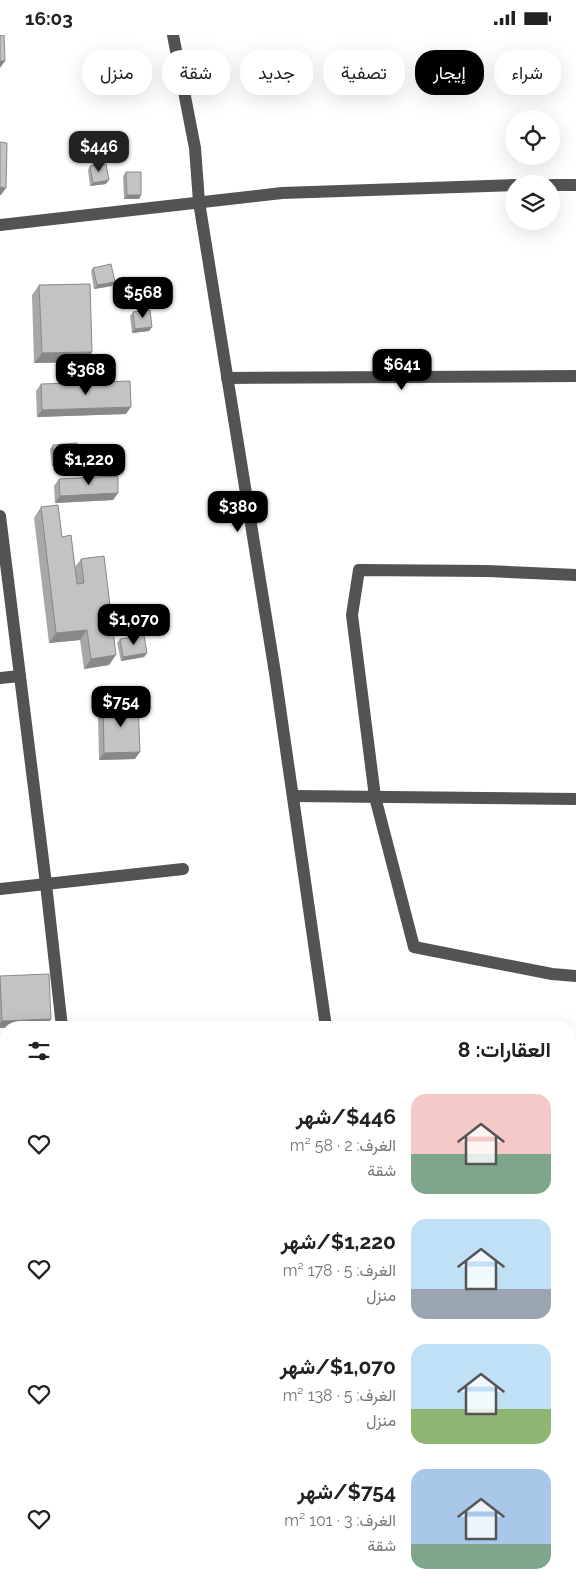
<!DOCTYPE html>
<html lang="ar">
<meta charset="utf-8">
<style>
:root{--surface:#fff;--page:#f2f2f2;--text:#222;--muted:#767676;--accent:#000}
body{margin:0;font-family:Raleway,Vazirmatn,sans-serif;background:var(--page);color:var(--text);direction:rtl;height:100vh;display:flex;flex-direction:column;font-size:19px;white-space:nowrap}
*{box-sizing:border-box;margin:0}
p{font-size:16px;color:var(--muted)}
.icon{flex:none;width:28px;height:28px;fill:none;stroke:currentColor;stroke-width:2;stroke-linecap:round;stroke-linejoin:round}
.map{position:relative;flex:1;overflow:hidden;direction:ltr}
.sheet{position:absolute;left:0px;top:986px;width:576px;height:571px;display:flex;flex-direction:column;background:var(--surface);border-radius:20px 20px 0 0;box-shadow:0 5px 20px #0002;direction:rtl}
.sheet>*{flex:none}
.banner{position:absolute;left:15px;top:15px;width:546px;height:45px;direction:rtl;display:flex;gap:10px}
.tools{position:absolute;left:505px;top:75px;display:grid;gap:10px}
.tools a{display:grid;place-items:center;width:55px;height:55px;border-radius:50%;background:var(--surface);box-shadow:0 5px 20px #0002;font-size:25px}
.price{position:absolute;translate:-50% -42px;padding:0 11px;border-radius:10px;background:var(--accent);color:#fff;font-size:16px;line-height:32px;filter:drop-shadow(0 1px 2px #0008)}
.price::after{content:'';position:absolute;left:50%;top:30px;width:15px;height:11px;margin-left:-8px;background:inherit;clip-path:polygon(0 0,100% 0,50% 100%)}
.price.current{background:#222;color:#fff}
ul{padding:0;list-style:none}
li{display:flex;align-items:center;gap:15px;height:125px;padding:0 25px}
li span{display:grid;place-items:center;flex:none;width:140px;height:100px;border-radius:15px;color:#555}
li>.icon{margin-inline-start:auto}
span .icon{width:60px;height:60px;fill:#fffc;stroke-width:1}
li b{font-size:21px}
h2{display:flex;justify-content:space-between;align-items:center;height:60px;padding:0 25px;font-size:21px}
.pill{padding:0 18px;border-radius:20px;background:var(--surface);box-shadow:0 5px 20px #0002;font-size:18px;line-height:45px}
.pill.current{background:var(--accent);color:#fff}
.status{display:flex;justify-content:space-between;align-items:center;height:35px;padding:0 25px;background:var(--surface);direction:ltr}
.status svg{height:14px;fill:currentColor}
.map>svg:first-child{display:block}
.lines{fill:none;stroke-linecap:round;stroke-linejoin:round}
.minor{stroke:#535353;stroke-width:12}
.wall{fill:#a8a8a8}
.shaded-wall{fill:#888}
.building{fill:#c3c3c3;stroke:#888}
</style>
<div class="status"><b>16:03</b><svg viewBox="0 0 49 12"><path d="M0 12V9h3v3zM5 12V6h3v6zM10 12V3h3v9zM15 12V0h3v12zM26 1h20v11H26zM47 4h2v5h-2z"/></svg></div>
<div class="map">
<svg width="576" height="1557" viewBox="0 0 576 1557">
<rect width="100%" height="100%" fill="#fff"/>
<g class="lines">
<g class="minor">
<polyline points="173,0 195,113 199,167 275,638 326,992"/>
<polyline points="551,150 576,150"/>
<polyline points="0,190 282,158 514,150"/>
<polyline points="227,343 576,341"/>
<polyline points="0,481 46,849 62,992"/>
<polyline points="576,540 487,536 359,535 352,580 375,762 414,912 552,939 576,941"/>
<polyline points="0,643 20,641"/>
<polyline points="293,761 576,764"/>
<polyline points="0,854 183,834"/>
<polyline points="0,1064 6,1063"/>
<polyline points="0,1287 6,1287"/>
<polyline points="570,1318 576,1318"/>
<polyline points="0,1489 6,1488"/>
<polyline points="133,1551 134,1557"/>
<polyline points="409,1551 410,1557"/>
</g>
</g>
<g class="wall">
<polygon points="90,131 106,149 90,151 88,135"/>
<polygon points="126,137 141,160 139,164 124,164 123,141"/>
<polygon points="93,233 115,247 112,251 94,254 91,236"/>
<polygon points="39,250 92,317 85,327 34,328 32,260"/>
<polygon points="133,277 152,292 149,296 132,298 130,281"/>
<polygon points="41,349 126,379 37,382 36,356"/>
<polygon points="53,410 79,425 76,428 52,431 50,414"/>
<polygon points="59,444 118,458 113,465 55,468 54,451"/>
<polygon points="41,472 62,502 75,532 81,524 109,630 84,634 80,605 49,608 34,483"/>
<polygon points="120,604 147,618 144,622 121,626 117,608"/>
<polygon points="103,669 135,724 99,725 98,677"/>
<polygon points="0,941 51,984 46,991 0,993"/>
<polygon points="2,1538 38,1557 0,1557 0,1541"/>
<polygon points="164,1551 238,1551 234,1557 165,1557"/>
<rect x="239" y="1551" width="51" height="6"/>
</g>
<g class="shaded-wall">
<polygon points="0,26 5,26 0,33"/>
<polygon points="109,145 106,149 90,151 93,148"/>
<polygon points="0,152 6,153 1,160 0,160"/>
<polygon points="127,160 141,160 139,164 124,164"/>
<polygon points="115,247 112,251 94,254 97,250"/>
<polygon points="152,292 149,296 132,298 135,294"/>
<polygon points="92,317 85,327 34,328 42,318"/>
<polygon points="131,372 126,379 37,382 42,375"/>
<polygon points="79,425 76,428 52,431 54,427"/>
<polygon points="118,458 113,465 55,468 60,461"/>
<polygon points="87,595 80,605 49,608 56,598"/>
<polygon points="147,618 144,622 121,626 123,622"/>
<polygon points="116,620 109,630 84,634 91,624"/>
<polygon points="140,717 135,724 99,725 104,718"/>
<polygon points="51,984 46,991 0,993 0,988 2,986"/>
<polygon points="0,1354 6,1354 6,1363 0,1364"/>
<polygon points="6,1462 6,1472 0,1472 0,1463"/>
<polygon points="170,1551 238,1551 234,1557 166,1557"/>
</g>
<g class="building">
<polygon points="0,0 4,0 5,26 0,26"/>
<polygon points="0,107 7,108 6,153 0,152"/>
<polygon points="106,129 109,145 93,148 90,131"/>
<polygon points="126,137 141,137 141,160 127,160"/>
<polygon points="111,229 115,247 97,250 93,233"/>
<polygon points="90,249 92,317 42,318 39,250"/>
<polygon points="150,275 152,292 135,294 133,277"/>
<polygon points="130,346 131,372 42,375 41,349"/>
<polygon points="77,408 79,425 54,427 53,410"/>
<polygon points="118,441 118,458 60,461 59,444"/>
<polygon points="58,470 62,502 71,500 77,549 84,548 81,524 104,521 116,620 91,624 87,595 56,598 41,472"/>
<polygon points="144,600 147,618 123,622 120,604"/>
<polygon points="103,669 138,669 140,717 104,718"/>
<polygon points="49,939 51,984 2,986 0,941"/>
<polygon points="6,1307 6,1354 0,1354 0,1308"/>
<polygon points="0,1371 3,1413 6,1413 6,1462 0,1463"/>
<polygon points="2,1538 6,1538 6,1551 38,1551 38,1557 3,1557"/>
<polygon points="244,1551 290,1551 290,1557 245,1557"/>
</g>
</svg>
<div class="tools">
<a><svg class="icon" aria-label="locate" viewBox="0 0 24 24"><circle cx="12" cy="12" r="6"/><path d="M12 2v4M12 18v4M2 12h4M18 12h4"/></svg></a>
<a><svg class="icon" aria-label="layers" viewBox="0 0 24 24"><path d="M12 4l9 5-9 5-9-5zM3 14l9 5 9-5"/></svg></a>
</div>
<b class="price current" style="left:99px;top:138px">$446</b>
<b class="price" style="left:143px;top:284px">$568</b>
<b class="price" style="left:402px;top:356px">$641</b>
<b class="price" style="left:86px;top:361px">$368</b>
<b class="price" style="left:89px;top:451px">$1,220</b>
<b class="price" style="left:238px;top:498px">$380</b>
<b class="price" style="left:134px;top:611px">$1,070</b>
<b class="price" style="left:121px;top:693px">$754</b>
<div class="banner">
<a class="pill">شراء</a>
<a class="pill current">إيجار</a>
<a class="pill">تصفية</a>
<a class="pill">جديد</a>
<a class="pill">شقة</a>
<a class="pill">منزل</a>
</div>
<section class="sheet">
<h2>العقارات: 8<svg class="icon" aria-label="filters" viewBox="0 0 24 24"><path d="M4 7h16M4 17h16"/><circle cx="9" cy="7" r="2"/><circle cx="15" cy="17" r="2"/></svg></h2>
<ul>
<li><span style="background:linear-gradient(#f6c9c9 60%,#7fa58c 0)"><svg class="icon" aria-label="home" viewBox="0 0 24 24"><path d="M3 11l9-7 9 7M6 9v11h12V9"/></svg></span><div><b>$446/شهر</b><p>الغرف: 2 · 58 m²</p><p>شقة</p></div><svg class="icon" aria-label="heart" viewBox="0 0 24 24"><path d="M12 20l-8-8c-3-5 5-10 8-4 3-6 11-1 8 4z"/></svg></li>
<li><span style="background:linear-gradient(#bfe0f5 70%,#9aa5b1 0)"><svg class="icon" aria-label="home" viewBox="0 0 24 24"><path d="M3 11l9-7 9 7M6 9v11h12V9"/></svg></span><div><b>$1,220/شهر</b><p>الغرف: 5 · 178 m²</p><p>منزل</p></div><svg class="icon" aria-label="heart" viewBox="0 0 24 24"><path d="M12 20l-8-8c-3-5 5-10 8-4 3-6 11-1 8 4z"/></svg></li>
<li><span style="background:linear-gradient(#bfe0f5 65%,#8fb573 0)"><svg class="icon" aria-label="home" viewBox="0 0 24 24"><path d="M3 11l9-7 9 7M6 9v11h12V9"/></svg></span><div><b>$1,070/شهر</b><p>الغرف: 5 · 138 m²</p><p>منزل</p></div><svg class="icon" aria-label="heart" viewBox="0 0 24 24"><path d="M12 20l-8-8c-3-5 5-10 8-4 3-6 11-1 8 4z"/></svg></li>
<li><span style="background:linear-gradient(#a9c7e8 75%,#7fa58c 0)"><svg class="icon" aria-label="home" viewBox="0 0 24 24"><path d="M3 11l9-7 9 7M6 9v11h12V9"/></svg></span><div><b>$754/شهر</b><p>الغرف: 3 · 101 m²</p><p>شقة</p></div><svg class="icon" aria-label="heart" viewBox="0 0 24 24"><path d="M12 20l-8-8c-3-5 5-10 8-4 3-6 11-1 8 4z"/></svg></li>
</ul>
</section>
</div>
